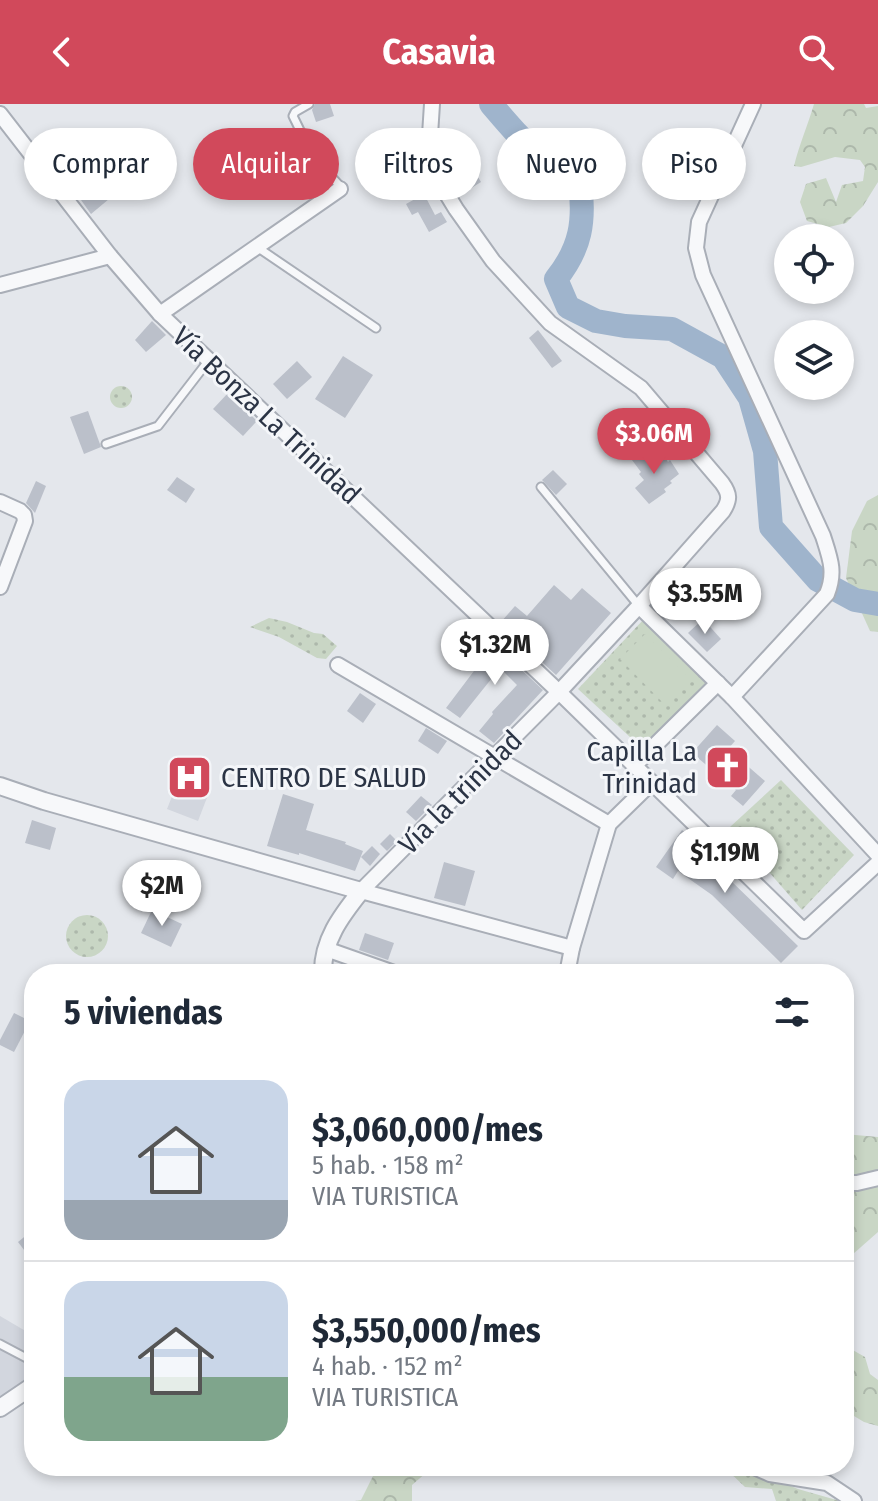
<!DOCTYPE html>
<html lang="es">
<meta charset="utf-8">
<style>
:root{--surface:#fff;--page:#f6f6f7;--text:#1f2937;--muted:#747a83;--line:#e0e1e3;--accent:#d1495b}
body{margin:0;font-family:"Fira Sans Condensed",sans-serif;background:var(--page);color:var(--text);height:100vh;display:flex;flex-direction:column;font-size:30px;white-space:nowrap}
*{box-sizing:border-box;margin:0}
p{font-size:26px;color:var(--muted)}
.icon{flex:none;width:44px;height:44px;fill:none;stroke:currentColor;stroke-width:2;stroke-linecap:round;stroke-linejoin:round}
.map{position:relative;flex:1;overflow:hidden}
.side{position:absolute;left:24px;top:860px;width:830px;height:512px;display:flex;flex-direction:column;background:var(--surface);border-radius:32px;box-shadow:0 4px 12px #0003}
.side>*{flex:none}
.hud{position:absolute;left:24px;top:24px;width:830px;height:72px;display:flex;gap:16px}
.controls{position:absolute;left:774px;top:120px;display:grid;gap:16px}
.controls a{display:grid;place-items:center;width:80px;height:80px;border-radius:50%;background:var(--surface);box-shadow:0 4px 12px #0003;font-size:40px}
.price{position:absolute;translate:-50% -68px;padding:0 18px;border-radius:28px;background:#fff;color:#222;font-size:26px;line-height:52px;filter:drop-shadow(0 2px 4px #0008)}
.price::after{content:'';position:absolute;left:50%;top:48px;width:24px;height:18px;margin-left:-12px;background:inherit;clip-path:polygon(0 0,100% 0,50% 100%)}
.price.selected{background:var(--accent);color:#fff}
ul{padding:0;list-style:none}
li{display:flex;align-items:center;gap:24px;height:200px;padding:0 40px}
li+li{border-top:2px solid var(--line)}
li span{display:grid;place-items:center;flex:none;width:224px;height:160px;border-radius:24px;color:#555}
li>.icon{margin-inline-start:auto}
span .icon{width:96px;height:96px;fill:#fffc;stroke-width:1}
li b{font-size:34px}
h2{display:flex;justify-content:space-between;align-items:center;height:96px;padding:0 40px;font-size:34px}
.pill{padding:0 28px;border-radius:36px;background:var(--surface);box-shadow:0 4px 12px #0003;font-size:28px;line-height:72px}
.pill.selected{background:var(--accent);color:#fff}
header{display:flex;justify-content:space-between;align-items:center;height:104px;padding:0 40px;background:var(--accent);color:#fff;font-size:36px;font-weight:700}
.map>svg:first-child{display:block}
.built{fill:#d2d6de}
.green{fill:url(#green-dots)}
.forest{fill:url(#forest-crowns)}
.pitch{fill:#c9d6c5}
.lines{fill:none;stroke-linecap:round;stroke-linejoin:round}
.river{stroke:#9fb4cc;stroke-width:24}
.building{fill:#bbc0ca}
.service-casing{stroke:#a9aeb7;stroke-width:11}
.minor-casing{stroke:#a9aeb7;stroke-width:18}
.tertiary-casing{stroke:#a9aeb7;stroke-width:20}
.service{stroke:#f7f8fa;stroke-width:7}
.minor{stroke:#f7f8fa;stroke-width:14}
.tertiary{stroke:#f7f8fa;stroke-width:16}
.labels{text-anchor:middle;stroke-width:6;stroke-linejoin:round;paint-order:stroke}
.street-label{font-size:28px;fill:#2b3445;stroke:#f4f6f9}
.poi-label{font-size:28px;fill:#2b3445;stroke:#f4f6f9;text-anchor:end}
</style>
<header><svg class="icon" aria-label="back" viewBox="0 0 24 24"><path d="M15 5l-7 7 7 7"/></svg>Casavia<svg class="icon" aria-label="search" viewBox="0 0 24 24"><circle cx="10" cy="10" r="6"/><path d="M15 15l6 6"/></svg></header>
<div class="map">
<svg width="878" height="1397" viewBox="0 0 878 1397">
<defs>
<pattern id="green-dots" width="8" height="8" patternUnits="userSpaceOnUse" patternTransform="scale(2)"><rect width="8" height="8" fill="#c9d6c5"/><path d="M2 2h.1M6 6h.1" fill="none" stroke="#adb8ab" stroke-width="1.8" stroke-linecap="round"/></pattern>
<pattern id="forest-crowns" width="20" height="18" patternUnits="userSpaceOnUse" patternTransform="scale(2)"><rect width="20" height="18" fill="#c9d6c5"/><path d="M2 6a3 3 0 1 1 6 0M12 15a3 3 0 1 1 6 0" fill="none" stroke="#adb8ab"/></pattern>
</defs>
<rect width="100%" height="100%" fill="#e4e7ec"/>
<g class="built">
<polygon points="188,652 206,659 195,686 208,691 198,717 167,705"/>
<polygon points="0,1212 34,1232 34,1270 0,1293"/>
</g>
<g class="green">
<circle cx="121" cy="293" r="11"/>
<polygon points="269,514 287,518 314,529 323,530 337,542 326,555 317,554 279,533 250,523"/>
<polygon points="644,515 710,576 644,646 578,585"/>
<polygon points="781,676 854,751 802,806 730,723"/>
<circle cx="87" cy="832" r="21"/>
<polygon points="723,1362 742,1362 798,1385 840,1397 776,1397 772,1385 745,1383"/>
</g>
<g class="forest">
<path d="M 814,0 L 864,0 L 866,4 L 878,2 L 878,78 L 863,102 L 846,119 L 829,123 L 807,117 L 800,98 L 806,80 L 826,74 L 836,98 L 842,81 L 863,77 L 865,63 L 860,56 L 835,53 L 801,63 L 794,62 C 799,41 808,21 814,0 Z"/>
<polygon points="878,391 878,528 870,527 846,474 852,427 867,397"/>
<polygon points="844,1030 878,1033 878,1128 844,1158"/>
<polygon points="844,1241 865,1253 870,1270 878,1276 878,1322 864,1318 844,1306"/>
<polygon points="369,1362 434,1362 412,1381 412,1397 355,1397 361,1396 374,1370"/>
</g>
<polygon class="pitch" points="645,530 691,575 665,601 620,555"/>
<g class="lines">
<path class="river" d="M 491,0 C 508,20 526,42 547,56 C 558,64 570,69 580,78 C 585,117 581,144 556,175 L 568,203 L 596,217 L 625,222 L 672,225 L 723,253 L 750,294 L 765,347 L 771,423 L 818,476 L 855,496 L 878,500"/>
</g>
<g class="building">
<polygon points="315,0 330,0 334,12 316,18 312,6"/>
<polygon points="89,25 107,56 88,67 109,95 91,110 81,96 67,80 82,65 66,38"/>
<polygon points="253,39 263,66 248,71 238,44"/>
<polygon points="471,61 481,78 465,88 454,71"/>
<polygon points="424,90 435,111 441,108 447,118 429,128 418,108 412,111 406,100"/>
<polygon points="152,217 166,231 146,248 135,236"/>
<polygon points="538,226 562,257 552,264 529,234"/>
<polygon points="343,252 373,271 345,314 315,295"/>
<polygon points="297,257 312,273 287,295 273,280"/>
<polygon points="228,289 257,317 243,332 213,305"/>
<polygon points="88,307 101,343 84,350 70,313"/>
<polygon points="646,344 658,359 665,353 668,358 670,356 679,370 670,377 672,379 664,385 666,388 649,400 635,384 644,376 639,370 641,368 632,356"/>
<polygon points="553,366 567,380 556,391 542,376"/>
<polygon points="177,373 195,385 186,399 167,386"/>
<polygon points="36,377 46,382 35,409 26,399"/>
<polygon points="554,481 571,496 582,484 611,509 556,571 500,519 515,502 527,512"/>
<polygon points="703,515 721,535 707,548 688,529"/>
<polygon points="480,527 543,586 494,639 479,627 493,610 492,608 517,581 500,564 460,614 446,604 480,559 464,544"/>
<polygon points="360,589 376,600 363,619 347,607"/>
<polygon points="717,621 735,637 728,645 765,677 743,702 731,692 736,686 692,649"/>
<polygon points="426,624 447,637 438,650 418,637"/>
<polygon points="283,690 314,700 306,726 346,738 345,740 363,747 355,767 299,749 299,751 267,742"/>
<polygon points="421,692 432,701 416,717 406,708"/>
<polygon points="32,716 56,724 50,746 25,739"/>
<polygon points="682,726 698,738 692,747 728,774 798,842 781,859 712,791 678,767 673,775 656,763"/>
<polygon points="390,730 397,737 387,747 380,740"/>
<polygon points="372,742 380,750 370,762 361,753"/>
<polygon points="444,758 475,767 465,802 434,794"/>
<polygon points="152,806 182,820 171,843 141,829"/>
<polygon points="365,829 394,839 388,856 359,846"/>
<polygon points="14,909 30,917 14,948 0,941 0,936"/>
<polygon points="34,1125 34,1159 18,1138"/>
</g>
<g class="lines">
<defs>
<g id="service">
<polyline points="309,0 295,8 293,12 313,53 339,81 340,85"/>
<polyline points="257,143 376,224"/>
<polyline points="106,340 158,322 209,256"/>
<polyline points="541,383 639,502"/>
<polyline points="0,1240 34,1258"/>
</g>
<g id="minor">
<path d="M 432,0 L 430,31 L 434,63 L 445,87 L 456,105 L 493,157 L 550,219 L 641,284 L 722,379 C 730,390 730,396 723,407 L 639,502 L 559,588 L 361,787 L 572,844"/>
<polyline points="0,10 110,152 160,210 559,588 804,827 878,759"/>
<polyline points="0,181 110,152"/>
<polyline points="160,210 340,85"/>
<polyline points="0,398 20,407 24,411 25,417 0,483"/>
<polyline points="639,502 732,593 878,751"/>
<polyline points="338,561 609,720"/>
<path d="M 732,593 L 827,490 C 836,468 830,454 823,432 L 703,171 L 696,144 L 699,118 L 753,0"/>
<polyline points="634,662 718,579"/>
<polyline points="326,845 397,870"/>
<polyline points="567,870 572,844 609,720 651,679"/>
<polyline points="844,1079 857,1079 878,1074"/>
<polyline points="752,1362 770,1370 827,1379 854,1397"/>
</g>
<g id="tertiary">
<path d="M 0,682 L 44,697 L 361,787 C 341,812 322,837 323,870"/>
<polyline points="0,1304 34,1281"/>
</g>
</defs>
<use href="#service" class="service-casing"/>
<use href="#minor" class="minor-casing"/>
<use href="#tertiary" class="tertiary-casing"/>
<use href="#service" class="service"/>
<use href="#minor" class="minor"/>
<use href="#tertiary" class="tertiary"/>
</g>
<defs>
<symbol id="church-square" viewBox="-11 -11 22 22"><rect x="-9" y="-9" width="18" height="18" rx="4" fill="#d1495b" stroke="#f4f6f9"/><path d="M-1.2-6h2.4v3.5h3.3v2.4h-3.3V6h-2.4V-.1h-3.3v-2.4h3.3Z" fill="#fff"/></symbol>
<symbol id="hospital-square" viewBox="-11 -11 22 22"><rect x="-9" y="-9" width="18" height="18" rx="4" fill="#d1495b" stroke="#f4f6f9"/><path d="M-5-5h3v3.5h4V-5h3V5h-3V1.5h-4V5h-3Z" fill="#fff"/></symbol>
</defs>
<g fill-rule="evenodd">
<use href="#church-square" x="702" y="638" width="51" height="51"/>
<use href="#hospital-square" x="164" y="648" width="51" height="51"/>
</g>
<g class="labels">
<g class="street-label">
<text transform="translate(267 311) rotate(43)" y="10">Vía Bonza La Trinidad</text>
<text transform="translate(460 688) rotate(-45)" y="10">Vía la trinidad</text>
</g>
<g class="poi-label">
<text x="697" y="657">Capilla La<tspan x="697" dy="32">Trinidad</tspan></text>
<text x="221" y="683" text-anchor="start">CENTRO DE SALUD</text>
</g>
</g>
</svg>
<div class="controls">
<a><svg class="icon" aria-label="locate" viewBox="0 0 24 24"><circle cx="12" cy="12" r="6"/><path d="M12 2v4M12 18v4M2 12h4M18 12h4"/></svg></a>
<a><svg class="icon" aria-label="layers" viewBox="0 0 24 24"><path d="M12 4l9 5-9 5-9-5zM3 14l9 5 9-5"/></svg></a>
</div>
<b class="price selected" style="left:654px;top:372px">$3.06M</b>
<b class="price" style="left:705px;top:532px">$3.55M</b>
<b class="price" style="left:495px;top:583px">$1.32M</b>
<b class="price" style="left:725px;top:791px">$1.19M</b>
<b class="price" style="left:162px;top:824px">$2M</b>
<div class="hud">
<a class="pill">Comprar</a>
<a class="pill selected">Alquilar</a>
<a class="pill">Filtros</a>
<a class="pill">Nuevo</a>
<a class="pill">Piso</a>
</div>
<section class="side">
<h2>5 viviendas<svg class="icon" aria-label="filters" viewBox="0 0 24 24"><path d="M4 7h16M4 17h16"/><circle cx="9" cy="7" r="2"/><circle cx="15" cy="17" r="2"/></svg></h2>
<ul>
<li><span style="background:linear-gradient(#c9d6e8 75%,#9aa5b1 0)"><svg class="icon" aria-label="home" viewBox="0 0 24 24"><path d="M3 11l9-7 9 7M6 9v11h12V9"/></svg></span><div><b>$3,060,000/mes</b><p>5 hab. · 158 m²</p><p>VIA TURISTICA</p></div></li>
<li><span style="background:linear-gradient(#c9d6e8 60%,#7fa58c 0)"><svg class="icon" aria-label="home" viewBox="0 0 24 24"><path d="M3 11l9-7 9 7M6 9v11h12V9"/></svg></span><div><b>$3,550,000/mes</b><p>4 hab. · 152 m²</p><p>VIA TURISTICA</p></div></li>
</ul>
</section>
</div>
